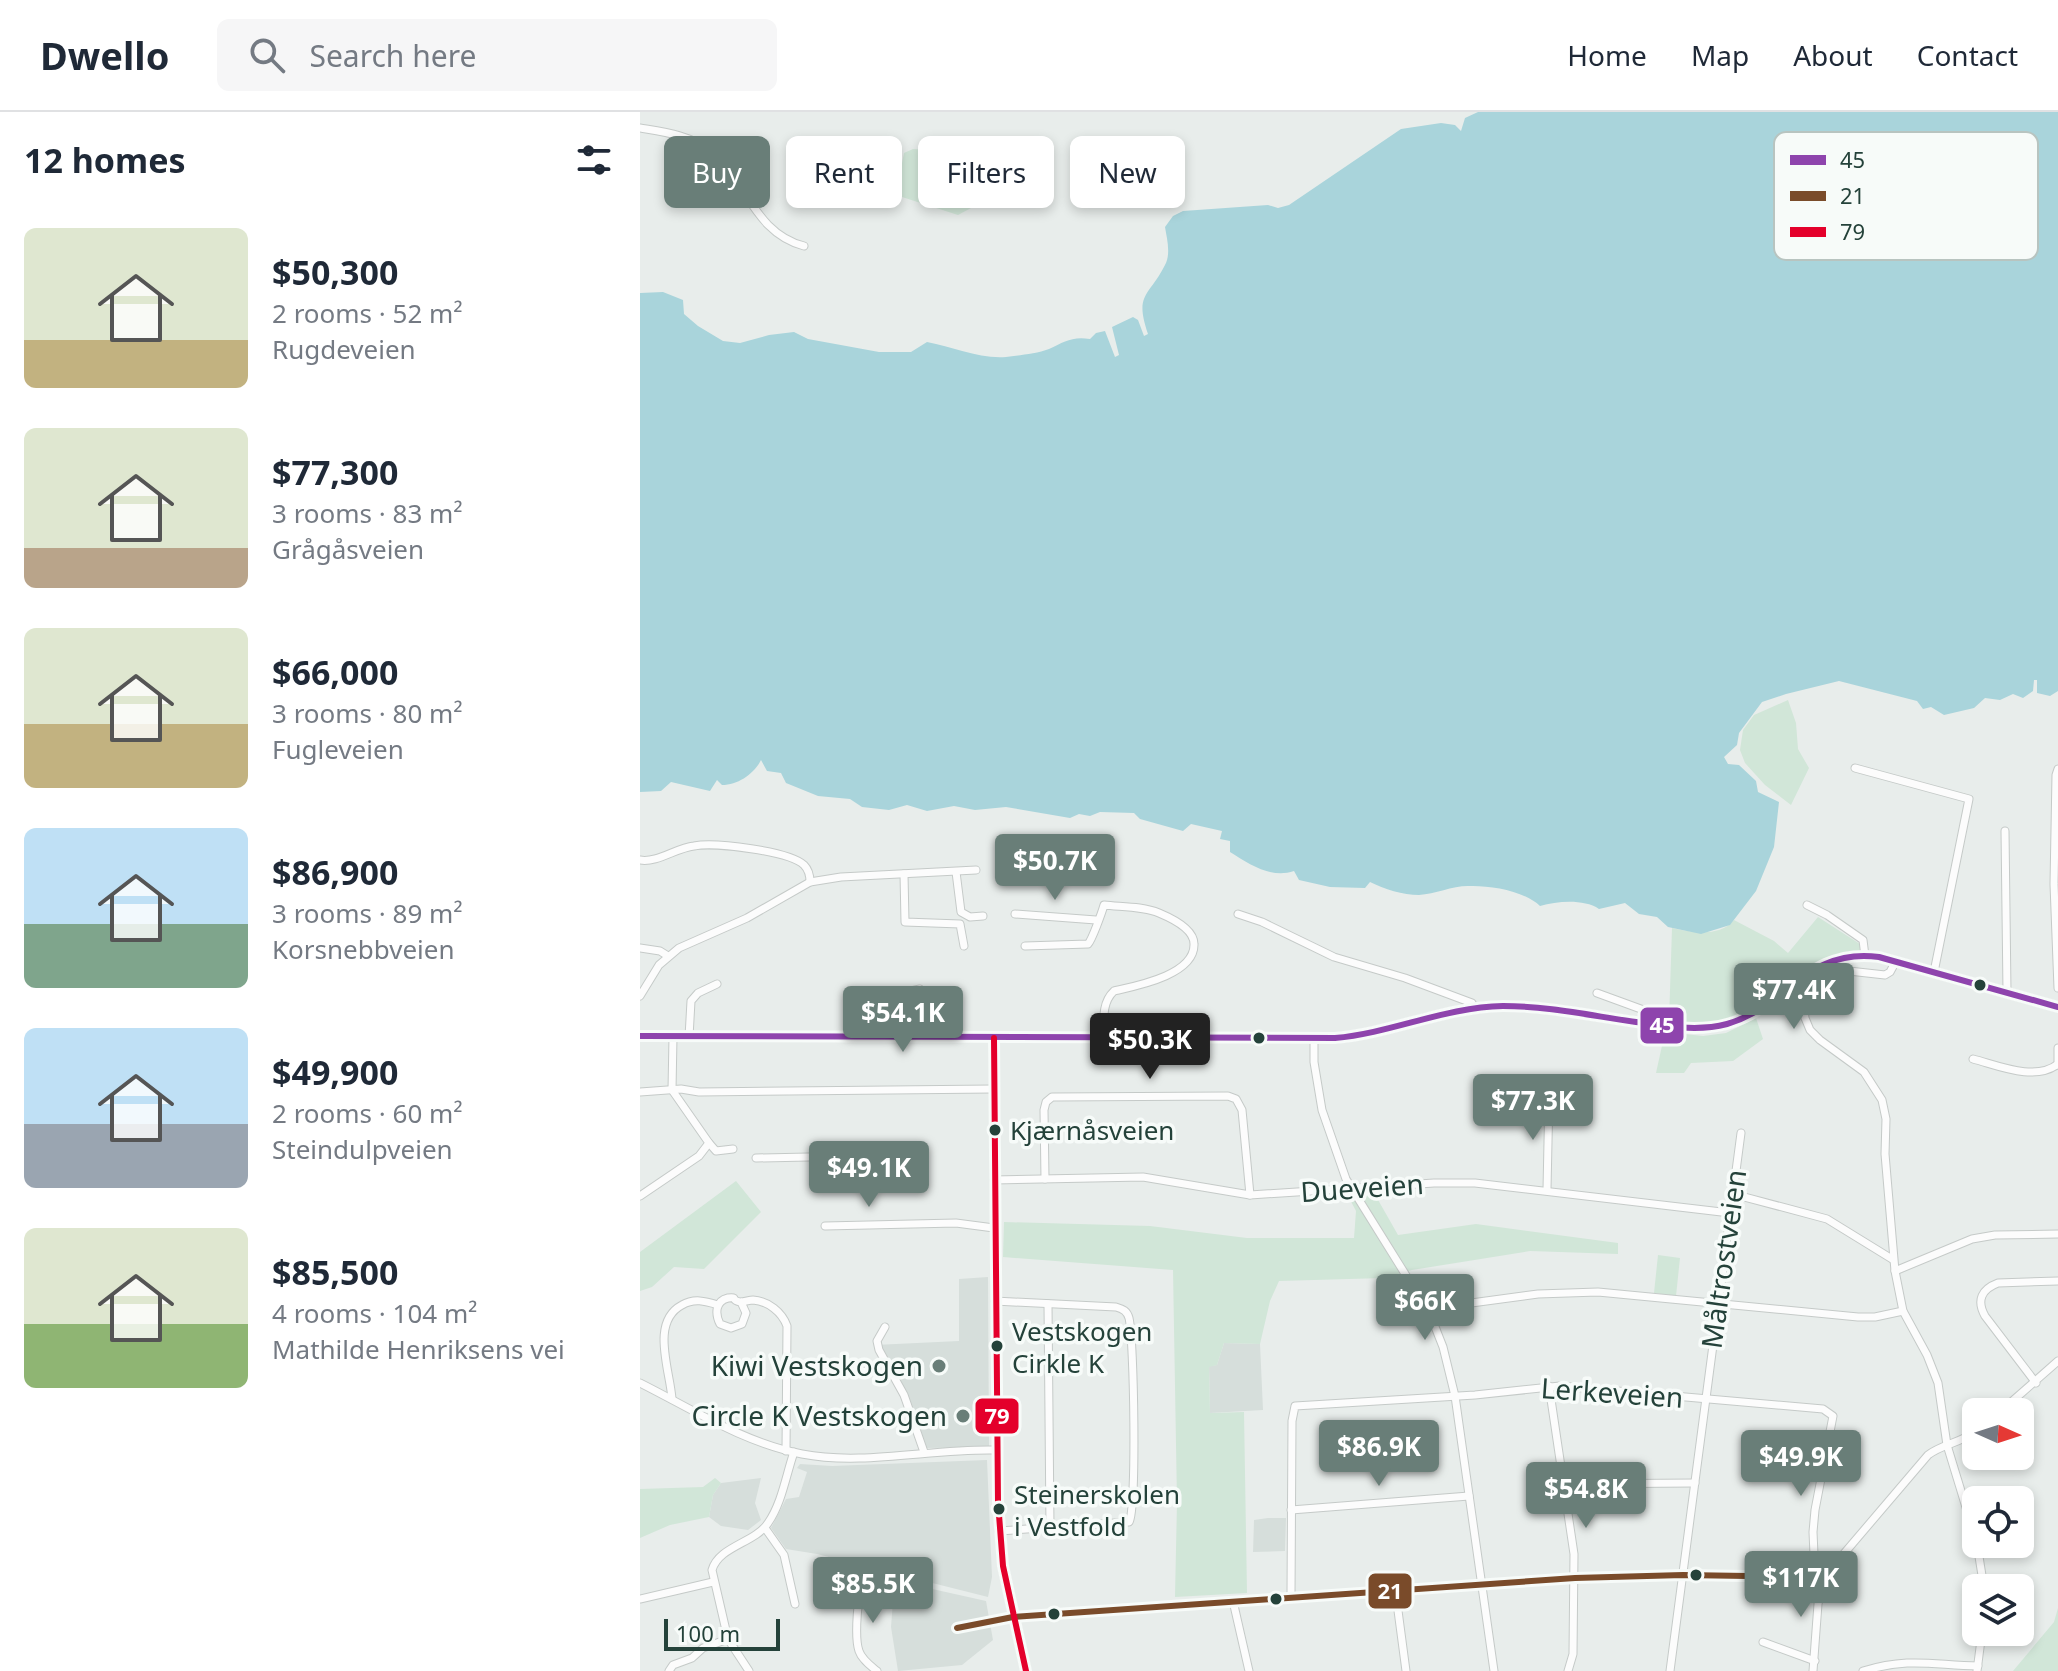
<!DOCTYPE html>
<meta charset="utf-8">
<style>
:root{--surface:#fff;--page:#f6f6f7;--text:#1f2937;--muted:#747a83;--line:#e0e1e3;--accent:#697e78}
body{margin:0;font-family:"Noto Sans",sans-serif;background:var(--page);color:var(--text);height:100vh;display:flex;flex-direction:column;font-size:30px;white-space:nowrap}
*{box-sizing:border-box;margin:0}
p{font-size:26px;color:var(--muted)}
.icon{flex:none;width:44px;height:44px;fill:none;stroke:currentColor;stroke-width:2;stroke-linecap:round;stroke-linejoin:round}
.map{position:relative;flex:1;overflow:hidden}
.sheet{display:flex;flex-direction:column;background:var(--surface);width:640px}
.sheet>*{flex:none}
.hud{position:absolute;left:24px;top:24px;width:760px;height:72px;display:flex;gap:16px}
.needle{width:52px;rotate:93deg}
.controls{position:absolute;left:1322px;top:1286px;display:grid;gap:16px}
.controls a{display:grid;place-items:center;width:72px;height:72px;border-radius:12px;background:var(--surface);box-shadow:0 4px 12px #0003;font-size:40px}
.scale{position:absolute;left:24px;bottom:20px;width:116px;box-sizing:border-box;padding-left:8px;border:4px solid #24423a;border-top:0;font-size:22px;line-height:28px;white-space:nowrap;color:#24423a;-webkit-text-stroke:6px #f7fbf9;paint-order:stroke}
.price{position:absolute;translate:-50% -68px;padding:0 18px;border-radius:8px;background:var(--accent);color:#fff;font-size:26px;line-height:52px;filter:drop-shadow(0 2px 4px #0008)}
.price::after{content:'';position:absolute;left:50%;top:48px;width:24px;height:18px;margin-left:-12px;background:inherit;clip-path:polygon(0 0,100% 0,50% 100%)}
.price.active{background:#222;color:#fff}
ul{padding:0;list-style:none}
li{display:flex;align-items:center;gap:24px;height:200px;padding:0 24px}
li span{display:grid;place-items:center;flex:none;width:224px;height:160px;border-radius:12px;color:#555}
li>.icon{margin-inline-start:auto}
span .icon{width:96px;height:96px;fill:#fffc;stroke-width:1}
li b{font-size:34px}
h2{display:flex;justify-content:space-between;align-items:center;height:96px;padding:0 24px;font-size:34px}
.tag{padding:0 28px;border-radius:12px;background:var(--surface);box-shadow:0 4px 12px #0003;font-size:28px;line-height:72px}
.tag.active{background:var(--accent);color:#fff}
header{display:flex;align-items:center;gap:48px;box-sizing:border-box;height:112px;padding:0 40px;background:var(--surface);border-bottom:2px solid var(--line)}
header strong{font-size:38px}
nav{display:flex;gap:44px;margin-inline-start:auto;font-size:28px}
.search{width:560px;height:72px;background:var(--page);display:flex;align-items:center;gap:20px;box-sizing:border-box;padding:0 28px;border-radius:12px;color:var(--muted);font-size:30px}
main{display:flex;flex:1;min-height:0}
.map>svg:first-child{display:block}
.built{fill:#d6dedb}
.green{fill:#d1e6d8}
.water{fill:#a9d4db}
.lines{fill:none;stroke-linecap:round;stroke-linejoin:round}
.street-casing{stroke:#c5cac8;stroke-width:9}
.secondary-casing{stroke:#c3cbc8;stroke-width:11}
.street{stroke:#fcfcfc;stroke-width:7}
.secondary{stroke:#fcfcfc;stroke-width:9}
.bus-1-casing{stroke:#f7fbf9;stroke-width:12}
.bus-2-casing{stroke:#f7fbf9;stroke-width:12}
.bus-3-casing{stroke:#f7fbf9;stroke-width:12}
.bus-1{stroke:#8e44ad;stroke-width:6}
.bus-2{stroke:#7a4b2a;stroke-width:6}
.bus-3{stroke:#e4002b;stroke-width:6}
.bus-dot{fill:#24423a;stroke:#f7fbf9;stroke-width:3}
.poi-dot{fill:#697e78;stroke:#f7fbf9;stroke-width:3}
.labels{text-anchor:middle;stroke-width:7;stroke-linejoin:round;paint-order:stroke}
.bus-label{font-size:26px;fill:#24423a;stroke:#f7fbf9;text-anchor:start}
.street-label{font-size:28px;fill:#24423a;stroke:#f7fbf9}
.poi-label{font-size:28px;fill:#24423a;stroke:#f7fbf9;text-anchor:end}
.key{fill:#f7fbf9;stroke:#b8c4c0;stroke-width:2}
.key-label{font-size:22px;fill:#24423a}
.line-badge{stroke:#f7fbf9;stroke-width:3}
.badge-label{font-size:22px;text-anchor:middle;font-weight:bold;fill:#fff}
</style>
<header>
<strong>Dwello</strong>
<div class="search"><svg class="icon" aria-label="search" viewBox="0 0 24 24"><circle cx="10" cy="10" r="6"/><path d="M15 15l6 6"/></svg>Search here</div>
<nav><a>Home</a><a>Map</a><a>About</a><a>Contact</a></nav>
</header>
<main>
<section class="sheet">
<h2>12 homes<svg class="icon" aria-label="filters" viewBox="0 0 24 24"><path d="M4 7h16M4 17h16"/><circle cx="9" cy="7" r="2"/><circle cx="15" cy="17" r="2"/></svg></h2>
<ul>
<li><span style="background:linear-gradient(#dfe7d0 70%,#c2b280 0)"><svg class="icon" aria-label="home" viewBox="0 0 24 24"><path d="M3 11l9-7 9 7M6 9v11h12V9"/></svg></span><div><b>$50,300</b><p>2 rooms · 52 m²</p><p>Rugdeveien</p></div></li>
<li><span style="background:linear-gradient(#dfe7d0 75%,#b9a48a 0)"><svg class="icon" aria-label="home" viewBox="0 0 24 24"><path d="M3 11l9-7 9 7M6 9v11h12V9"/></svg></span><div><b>$77,300</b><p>3 rooms · 83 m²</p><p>Grågåsveien</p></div></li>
<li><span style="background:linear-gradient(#dfe7d0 60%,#c2b280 0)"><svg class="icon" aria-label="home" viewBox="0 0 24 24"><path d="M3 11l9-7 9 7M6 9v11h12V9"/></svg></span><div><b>$66,000</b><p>3 rooms · 80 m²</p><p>Fugleveien</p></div></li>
<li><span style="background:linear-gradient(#bfe0f5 60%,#7fa58c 0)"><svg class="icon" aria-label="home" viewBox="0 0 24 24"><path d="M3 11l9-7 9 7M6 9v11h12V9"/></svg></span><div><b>$86,900</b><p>3 rooms · 89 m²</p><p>Korsnebbveien</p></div></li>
<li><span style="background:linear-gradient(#bfe0f5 60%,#9aa5b1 0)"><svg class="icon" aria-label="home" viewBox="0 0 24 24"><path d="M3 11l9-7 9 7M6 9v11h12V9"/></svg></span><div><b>$49,900</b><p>2 rooms · 60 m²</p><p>Steindulpveien</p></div></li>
<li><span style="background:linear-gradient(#dfe7d0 60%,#8fb573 0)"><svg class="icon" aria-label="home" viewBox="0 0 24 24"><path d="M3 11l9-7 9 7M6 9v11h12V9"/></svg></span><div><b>$85,500</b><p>4 rooms · 104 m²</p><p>Mathilde Henriksens vei</p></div></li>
</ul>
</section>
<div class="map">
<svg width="1418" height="1559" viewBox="0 0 1418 1559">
<rect width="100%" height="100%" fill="#e8edeb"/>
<g class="built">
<polygon points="348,1165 349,1335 285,1336 235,1233 319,1229 319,1167"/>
<polygon points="584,1231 620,1232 623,1298 570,1301 569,1254 577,1253"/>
<polygon points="347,1348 352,1465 348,1485 177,1442 146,1437 131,1416 146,1387 159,1385 167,1360 157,1356 160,1352 192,1354"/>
<polygon points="121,1366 115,1391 121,1408 108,1418 81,1414 69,1405 73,1383 81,1371"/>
<polygon points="628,1406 646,1406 645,1439 613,1440 614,1408"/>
<polygon points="261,1470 346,1489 353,1528 322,1553 258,1559 251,1515 253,1489"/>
</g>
<g class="green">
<polygon points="273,37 290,38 335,67 336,81 331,96 318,103 262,85 261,56 264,41"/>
<polygon points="1148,588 1156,611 1158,637 1169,656 1151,693 1125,673 1105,651 1100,638 1103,618 1114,603"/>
<path d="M 1178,805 L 1220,832 L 1222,840 C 1174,840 1165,861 1130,885 C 1096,909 1069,914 1029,909 L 1032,816 C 1051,820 1079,826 1094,808 L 1134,829 L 1148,841 Z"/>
<polygon points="1116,906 1123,927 1093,949 1051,951 1044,961 1016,961 1025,920 1063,924 1086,921"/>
<polygon points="96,1069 121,1100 64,1157 34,1155 12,1175 0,1179 0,1140"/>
<polygon points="733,1079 758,1123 836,1112 978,1131 978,1142 890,1139 772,1158 744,1166 639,1169 630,1189 620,1232 584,1231 577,1253 569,1255 570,1301 604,1300 607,1481 535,1485 537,1390 533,1158 363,1145 364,1110 510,1114 607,1126 714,1126 716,1099 707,1082"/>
<polygon points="1018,1143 1040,1146 1036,1184 1014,1181"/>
<polygon points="75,1366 81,1371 73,1383 69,1405 30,1413 0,1426 0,1377 63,1375"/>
<polygon points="1418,1496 1418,1559 1373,1559 1414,1510"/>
</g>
<path class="water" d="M 838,0 L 1418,0 L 1418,579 L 1410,584 L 1397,581 L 1397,568 L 1394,568 L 1393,579 L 1383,586 L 1373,582 L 1360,588 L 1345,586 L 1334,596 L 1304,603 L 1291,595 L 1283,597 L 1277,589 L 1199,569 L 1146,582 L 1122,590 L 1099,621 L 1097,633 L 1084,645 L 1088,652 L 1099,653 L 1116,669 L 1118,680 L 1139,690 L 1134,735 L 1116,779 L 1090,813 L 1061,822 L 1028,815 L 1017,805 L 999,802 L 985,791 L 959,797 C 944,787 918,789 900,794 C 885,779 850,773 828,774 C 812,774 795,782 779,783 C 763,783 744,777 730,770 L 725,776 L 690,775 L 659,768 L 654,759 C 631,767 609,752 590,740 L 590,729 L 580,727 L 582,719 L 551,712 L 543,719 L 500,707 L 494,701 L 460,700 L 450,704 L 439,702 L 430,706 L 366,695 L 335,698 L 314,694 L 287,699 L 267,693 L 249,698 L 222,695 L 210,687 L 178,684 L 146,671 L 141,661 L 127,659 L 121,648 C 114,662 98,673 82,673 L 77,668 L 70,679 L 31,670 L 21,679 L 0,680 L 0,181 L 23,180 L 43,188 L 44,202 L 58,214 L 83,229 L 100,231 L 129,223 L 154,220 L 168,227 L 239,240 L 271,240 L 287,230 C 313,235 339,247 366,245 C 380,243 396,242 409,237 C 424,230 432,224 450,227 L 456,221 L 465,219 L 475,245 L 479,243 L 472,215 L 493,205 L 498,208 L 504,224 L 508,222 C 494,181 509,185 525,153 C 531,142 527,127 525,115 L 533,104 L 543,99 L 628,93 L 638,96 L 649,93 L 761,17 L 801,11 L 815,13 L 821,19 L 825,6 Z"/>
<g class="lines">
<defs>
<g id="street">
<path d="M 0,16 C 24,20 50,23 70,39 C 107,69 114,121 164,134"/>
<polyline points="1215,656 1329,687 1294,860"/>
<polyline points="1418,657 1416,663 1414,772 1418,876"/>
<polyline points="1365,719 1367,880"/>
<path d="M 0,748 C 17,751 36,736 54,734 C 75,730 149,739 164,753 C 169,758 170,763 170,770"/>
<polyline points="316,760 321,800 330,805 343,804"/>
<polyline points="264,762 265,810 320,812 324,834"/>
<polyline points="1167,793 1187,803 1223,828 1225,844"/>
<polyline points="375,802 456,808"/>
<polyline points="598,802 622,810 694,845 765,866 832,891 835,896"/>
<path d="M 385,834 L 448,832 C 452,828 462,800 464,793 C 481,795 502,794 519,801 C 531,806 554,817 554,832 C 555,863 496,874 474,879 C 461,891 464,910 464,926"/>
<polyline points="0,836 20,839 28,844"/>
<polyline points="1256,849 1250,860 1245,863 1209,859 1183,865 1174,872 1169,881 1164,895 1165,906 1170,918 1180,928 1224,960 1242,988 1246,1007 1245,1042 1255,1159 1263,1199 1287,1243 1298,1271 1307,1333 1336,1428"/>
<polyline points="957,881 1020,904 1024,909 1025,914"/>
<polyline points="0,884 19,853 39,836 107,806 170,770 201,765 336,758"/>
<polyline points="49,925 51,889 58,881 77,872"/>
<path d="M 234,925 C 238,878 235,887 280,877"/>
<polyline points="674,926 674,950 682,998 706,1067 790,1202 803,1235 815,1284 854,1559"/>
<polyline points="1418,936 1418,953"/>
<path d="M 1333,947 C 1357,953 1395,970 1418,952"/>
<polyline points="0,980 41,977 59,980 353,977"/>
<polyline points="69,1031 76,1039 93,1037"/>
<polyline points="116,1046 215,1044 228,1038"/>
<polyline points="405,1067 404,998 406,990 412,985 588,984 596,987 602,998 610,1083"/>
<polyline points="354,1068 503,1065 610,1083 794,1071 835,1071 1090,1101"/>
<polyline points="907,1077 909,983"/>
<polyline points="1093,1082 1187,1107 1252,1147"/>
<polyline points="0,1084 59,1044 69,1031 32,978 33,925"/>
<polyline points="185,1114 316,1111 354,1116"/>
<polyline points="1255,1159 1332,1127 1355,1123 1418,1122"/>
<path d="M 355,1189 L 476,1195 C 483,1197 487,1199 489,1206 C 494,1227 497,1398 489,1410 L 359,1419"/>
<path d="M 101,1190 L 106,1201 L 102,1212 L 91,1216 L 80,1212 C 75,1202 75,1189 88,1186 C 99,1185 90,1188 100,1190 C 105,1190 109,1188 113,1188 C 128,1189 142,1200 147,1214 L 146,1339"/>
<polyline points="408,1192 410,1415"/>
<polyline points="790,1202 824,1192 898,1182 958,1180 1218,1205 1235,1205 1263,1199"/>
<polyline points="245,1215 237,1229 239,1238 264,1283 284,1340"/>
<polyline points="148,1261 227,1259"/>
<path d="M 0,1271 C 52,1297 104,1331 162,1342 C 223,1354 294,1336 357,1338"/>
<path d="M 1396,1271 L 1345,1204 C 1336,1188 1342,1177 1358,1171 L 1418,1169"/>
<polyline points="909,1274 934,1442 933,1542 928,1559"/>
<path d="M 32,1287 C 30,1258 10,1210 42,1193 C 54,1186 65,1189 78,1193"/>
<polyline points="1360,1300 1418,1249"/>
<polyline points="923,1372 1055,1371"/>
<polyline points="651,1398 829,1384"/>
<polyline points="125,1416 144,1443 155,1492"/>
<polyline points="1337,1432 1344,1476"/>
<path d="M 223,1467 C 218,1481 214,1525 219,1539 C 222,1548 231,1554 237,1559"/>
<polyline points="755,1476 766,1559"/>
<polyline points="651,1484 652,1309 655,1294 835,1283 920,1274 1183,1297 1193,1304 1175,1398 1173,1420 1175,1465"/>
<polyline points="0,1487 73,1470"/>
<polyline points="593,1489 609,1559"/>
<polyline points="317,1516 373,1505 935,1466 1043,1463 1184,1465"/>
<polyline points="1123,1530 1175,1549"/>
<polyline points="29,1559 33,1553 52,1546 63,1536 88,1527"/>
<path d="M 109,1559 L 88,1527 L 72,1458 C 79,1434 115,1431 128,1411 C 142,1391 146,1363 154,1340"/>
<polyline points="1030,1559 1101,1021"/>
<path d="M 1173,1559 L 1178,1492 L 1184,1465 L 1288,1343 C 1302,1332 1321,1331 1336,1319"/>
<path d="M 1223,1559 C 1270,1545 1292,1553 1338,1554"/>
<polyline points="1337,1559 1342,1520"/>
</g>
<g id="secondary">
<path d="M 0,924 L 695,926 C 752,921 805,895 863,894 C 907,894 953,904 996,910 C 1027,914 1057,920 1087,912 C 1147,895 1167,835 1239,845 L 1418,895"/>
<polyline points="354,926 358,1390 363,1454 386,1559"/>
</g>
</defs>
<use href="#street" class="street-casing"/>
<use href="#secondary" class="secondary-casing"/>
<use href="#street" class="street"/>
<use href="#secondary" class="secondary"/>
<defs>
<path id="bus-1" d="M 0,924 L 695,926 C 752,921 805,895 863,894 C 907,894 953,904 996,910 C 1027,914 1057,920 1087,912 C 1147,895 1167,835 1239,845 L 1418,895"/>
<polyline id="bus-2" points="317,1516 373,1505 935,1466 1043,1463 1184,1465"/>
<polyline id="bus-3" points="354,926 358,1390 363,1454 386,1559"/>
</defs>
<use href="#bus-1" class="bus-1-casing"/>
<use href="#bus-2" class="bus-2-casing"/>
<use href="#bus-3" class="bus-3-casing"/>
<use href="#bus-1" class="bus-1"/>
<use href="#bus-2" class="bus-2"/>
<use href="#bus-3" class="bus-3"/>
</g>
<g class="bus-dot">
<circle cx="1340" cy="873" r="7"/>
<circle cx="619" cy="926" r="7"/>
<circle cx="355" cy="1018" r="7"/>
<circle cx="357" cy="1234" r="7"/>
<circle cx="359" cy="1397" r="7"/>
<circle cx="1056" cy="1463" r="7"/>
<circle cx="636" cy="1487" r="7"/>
<circle cx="414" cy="1502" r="7"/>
</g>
<g class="poi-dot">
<circle cx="299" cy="1254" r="8"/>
<circle cx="323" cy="1304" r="8"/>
</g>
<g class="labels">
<g class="bus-label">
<text x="370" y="1028">Kjærnåsveien</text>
<text x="372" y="1229">Vestskogen<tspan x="372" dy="32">Cirkle K</tspan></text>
<text x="374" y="1392">Steinerskolen<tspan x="374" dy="32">i Vestfold</tspan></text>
</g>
<g class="street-label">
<text transform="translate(722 1076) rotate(-4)" y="10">Dueveien</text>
<text transform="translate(1084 1147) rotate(-82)" y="10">Måltrostveien</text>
<text transform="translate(972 1281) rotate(4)" y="10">Lerkeveien</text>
</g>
<g class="poi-label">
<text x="283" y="1264">Kiwi Vestskogen</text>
<text x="307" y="1314">Circle K Vestskogen</text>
</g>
</g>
<rect x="1134" y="20" width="264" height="128" rx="12" class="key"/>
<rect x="1150" y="43" width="36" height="10" fill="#8e44ad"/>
<rect x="1150" y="79" width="36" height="10" fill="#7a4b2a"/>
<rect x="1150" y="115" width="36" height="10" fill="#e4002b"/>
<g class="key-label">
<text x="1200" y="56">45</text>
<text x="1200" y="92">21</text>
<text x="1200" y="128">79</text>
</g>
<g class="line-badge">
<rect x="999" y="894" width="46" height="39" rx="8" fill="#8e44ad"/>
<rect x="334" y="1285" width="46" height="38" rx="8" fill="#e4002b"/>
<rect x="727" y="1460" width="46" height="38" rx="8" fill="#7a4b2a"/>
</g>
<g class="badge-label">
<text x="1022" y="921">45</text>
<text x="357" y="1312">79</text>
<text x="750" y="1487">21</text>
</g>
</svg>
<div class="controls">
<a><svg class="needle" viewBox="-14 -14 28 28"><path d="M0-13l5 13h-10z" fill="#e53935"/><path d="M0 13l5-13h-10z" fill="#747a83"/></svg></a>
<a><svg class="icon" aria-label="locate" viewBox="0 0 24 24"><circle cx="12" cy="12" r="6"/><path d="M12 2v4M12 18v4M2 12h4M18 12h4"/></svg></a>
<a><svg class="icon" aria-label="layers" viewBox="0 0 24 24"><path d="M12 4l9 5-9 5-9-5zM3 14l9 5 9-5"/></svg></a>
</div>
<div class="scale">100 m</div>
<b class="price" style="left:415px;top:790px">$50.7K</b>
<b class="price" style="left:1154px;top:919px">$77.4K</b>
<b class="price" style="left:263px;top:942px">$54.1K</b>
<b class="price active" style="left:510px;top:969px">$50.3K</b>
<b class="price" style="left:893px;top:1030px">$77.3K</b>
<b class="price" style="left:229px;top:1097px">$49.1K</b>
<b class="price" style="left:785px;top:1230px">$66K</b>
<b class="price" style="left:739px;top:1376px">$86.9K</b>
<b class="price" style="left:1161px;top:1386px">$49.9K</b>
<b class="price" style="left:946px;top:1418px">$54.8K</b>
<b class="price" style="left:1161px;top:1507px">$117K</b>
<b class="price" style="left:233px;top:1513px">$85.5K</b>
<div class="hud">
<a class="tag active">Buy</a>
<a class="tag">Rent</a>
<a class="tag">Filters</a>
<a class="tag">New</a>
</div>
</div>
</main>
